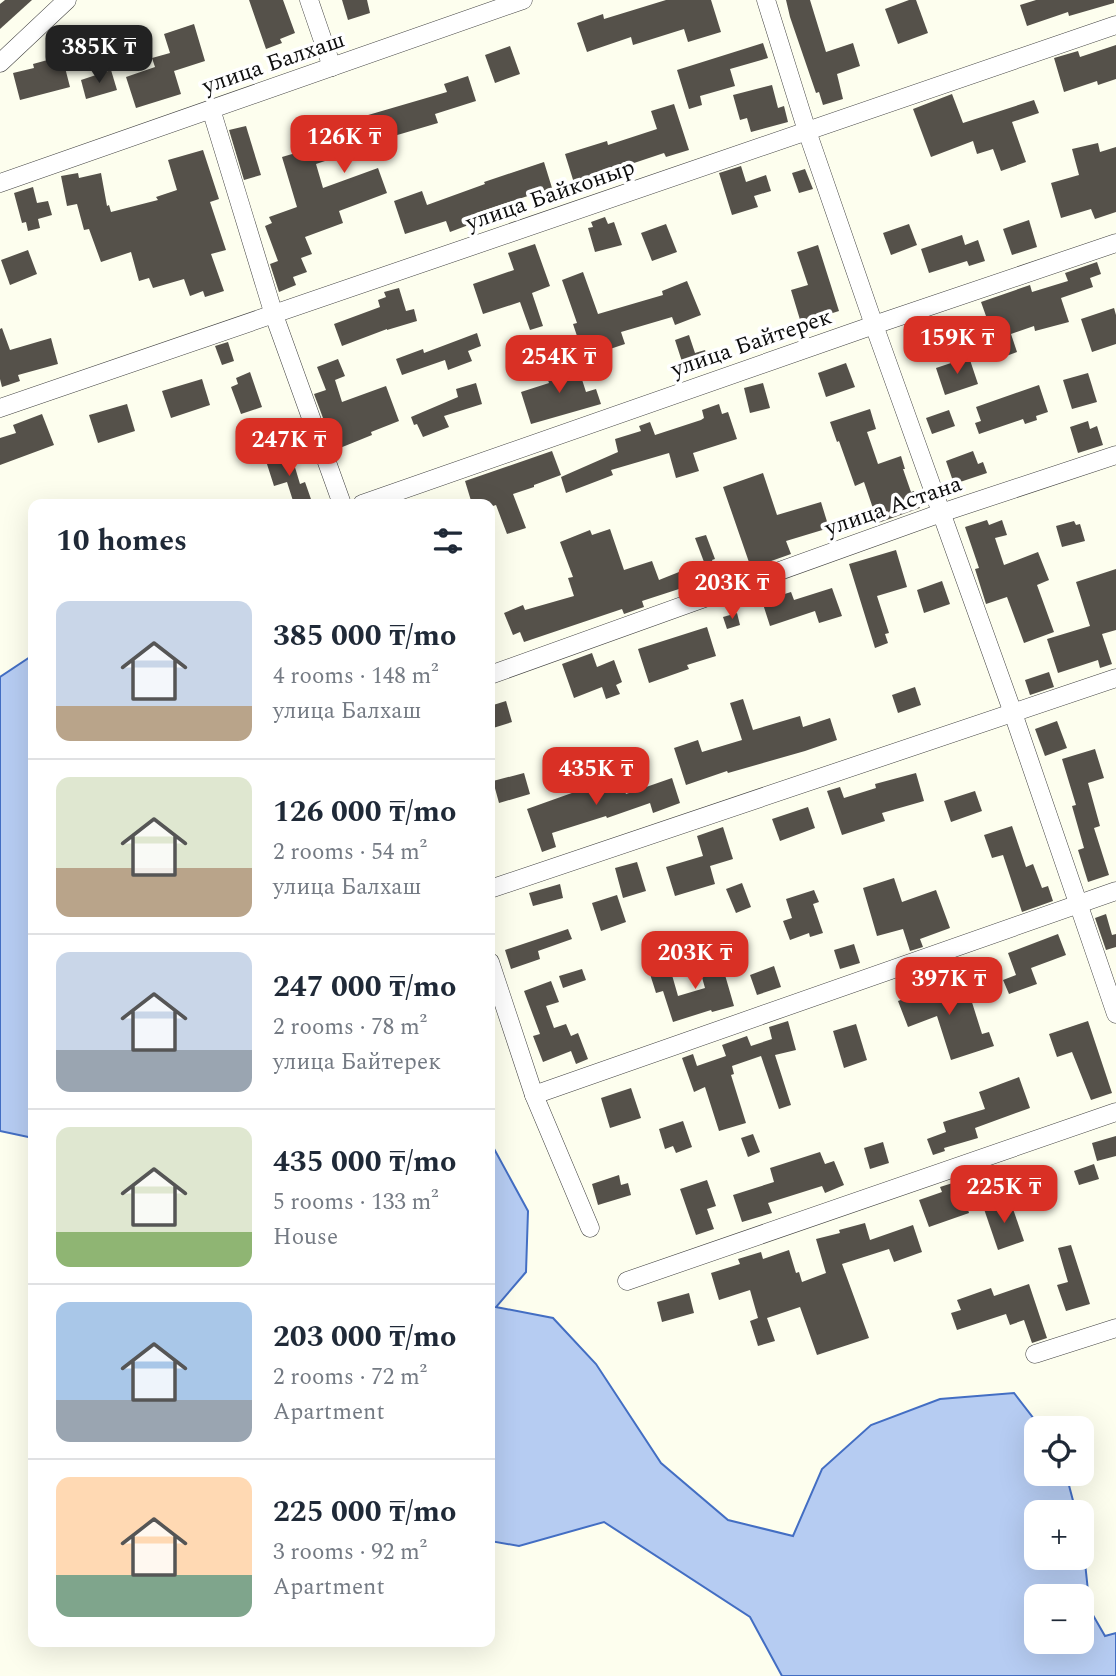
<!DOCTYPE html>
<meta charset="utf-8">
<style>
:root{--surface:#fff;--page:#f6f6f7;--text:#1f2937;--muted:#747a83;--line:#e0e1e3;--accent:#d93025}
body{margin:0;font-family:Spectral,serif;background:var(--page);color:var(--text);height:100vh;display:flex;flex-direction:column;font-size:26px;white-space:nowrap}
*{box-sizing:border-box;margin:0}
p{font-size:23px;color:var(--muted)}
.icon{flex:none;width:38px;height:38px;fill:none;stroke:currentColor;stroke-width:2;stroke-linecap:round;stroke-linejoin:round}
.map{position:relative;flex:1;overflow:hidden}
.sheet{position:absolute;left:28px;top:499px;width:467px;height:1148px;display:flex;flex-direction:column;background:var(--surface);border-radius:14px;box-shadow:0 7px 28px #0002}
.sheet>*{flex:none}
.buttons{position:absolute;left:1024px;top:1416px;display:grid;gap:14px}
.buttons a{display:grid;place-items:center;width:70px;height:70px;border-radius:14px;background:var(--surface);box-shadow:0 7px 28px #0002;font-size:35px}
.price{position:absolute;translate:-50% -60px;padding:0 16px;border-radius:14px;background:var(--accent);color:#fff;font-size:23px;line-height:46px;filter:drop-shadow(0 2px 4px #0008)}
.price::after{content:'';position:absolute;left:50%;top:42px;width:21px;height:16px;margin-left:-10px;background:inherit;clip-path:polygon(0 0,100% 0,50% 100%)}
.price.on{background:#222;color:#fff}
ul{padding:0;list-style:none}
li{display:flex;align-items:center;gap:21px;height:175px;padding:0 28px}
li+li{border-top:2px solid var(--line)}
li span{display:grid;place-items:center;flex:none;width:196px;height:140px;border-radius:14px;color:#555}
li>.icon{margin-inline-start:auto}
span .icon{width:84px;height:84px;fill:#fffc;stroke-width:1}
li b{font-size:30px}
h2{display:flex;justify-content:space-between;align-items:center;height:84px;padding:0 28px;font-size:30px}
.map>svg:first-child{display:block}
.water{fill:#b6ccf2;stroke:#436ec3;stroke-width:2;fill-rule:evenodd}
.building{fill:#55514a}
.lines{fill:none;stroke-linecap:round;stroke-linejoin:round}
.street-casing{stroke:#404040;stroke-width:19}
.street{stroke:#fff;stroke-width:18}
.labels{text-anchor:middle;stroke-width:7;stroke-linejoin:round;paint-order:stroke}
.street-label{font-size:23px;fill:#0d0d0d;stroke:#fff}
</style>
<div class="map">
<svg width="1116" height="1676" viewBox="0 0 1116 1676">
<rect width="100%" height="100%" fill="#fdfeee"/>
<g class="water">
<polygon points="33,644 33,1138 0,1131 0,677 33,655"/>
<path d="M 490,1144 L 492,1145 L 528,1211 L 526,1272 L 496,1307 L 553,1318 L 596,1364 L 661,1463 L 728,1520 L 793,1536 L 822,1469 L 871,1425 L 940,1399 L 1014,1393 L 1041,1428 L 1036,1428 L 1036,1474 L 1066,1474 L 1076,1512 L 1036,1512 L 1036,1558 L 1082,1558 L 1082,1534 L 1090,1610 L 1105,1636 L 1116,1633 L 1116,1676 L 782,1676 L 750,1617 L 604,1522 L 519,1546 L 490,1541 ZM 1036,1596 L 1082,1596 L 1082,1642 L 1036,1642 Z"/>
</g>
<g class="building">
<polygon points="5,0 32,0 0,29 0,4"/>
<polygon points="249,0 283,0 295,33 280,39 282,43 266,49"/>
<polygon points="342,0 367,0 370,13 348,20"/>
<polygon points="666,0 711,0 721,32 688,42 684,29 633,45 631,37 587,52 577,23 603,14 604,19"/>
<polygon points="786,0 810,0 826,52 853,43 860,66 837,74 843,99 823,105 819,92 816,93 790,17"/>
<polygon points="909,0 916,0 928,33 898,44 885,9"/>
<polygon points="1036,0 1114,0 1114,3 1069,16 1068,12 1027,26 1020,5"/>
<polygon points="194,24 205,61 174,71 181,94 136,108 126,77 155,67 152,58 170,53 164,34"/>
<polygon points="763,43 768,58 730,69 735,86 700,96 702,105 689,109 677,70"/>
<polygon points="1116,45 1116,79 1098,85 1097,81 1064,92 1054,58 1078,51 1080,57"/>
<polygon points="510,46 520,74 495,83 485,55"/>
<polygon points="62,56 70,87 20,100 13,73 34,68 33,64"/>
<polygon points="111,70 117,90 86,99 81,80"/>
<polygon points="468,76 476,101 435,114 438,123 360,146 361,149 316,164 323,188 378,168 387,193 339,211 343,223 305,237 312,254 301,258 307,272 293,277 296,285 279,292 270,264 278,261 265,226 272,223 269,217 297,207 282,157 326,144 321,127 350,118 351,120 447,92 444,84"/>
<polygon points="772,85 778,108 784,106 788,122 751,132 747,118 740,120 733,95"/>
<polygon points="952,94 963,123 1034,100 1039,113 1012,122 1026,162 1001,171 993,149 977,154 973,141 931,157 913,109"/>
<polygon points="674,104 689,150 666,157 664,153 574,183 565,154 607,141 608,145 657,129 651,111"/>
<polygon points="246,126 261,175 244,180 229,130"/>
<polygon points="1098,143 1100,152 1116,147 1116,212 1095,219 1091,209 1061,218 1051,183 1079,175 1072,149"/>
<polygon points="203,150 219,199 210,202 226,250 211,254 224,291 205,297 203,291 190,296 184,279 153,288 149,278 139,281 131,252 101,262 89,229 84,230 77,204 67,206 61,176 78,173 79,178 101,173 107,206 109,205 111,212 158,200 156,197 177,190 168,160"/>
<polygon points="544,162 552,188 476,213 479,221 450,232 446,221 405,234 394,201 422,191 427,205 485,184 484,182"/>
<polygon points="741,166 746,182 766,175 771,191 754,196 758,207 732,215 719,173"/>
<polygon points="805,169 813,189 799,193 792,173"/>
<polygon points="33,187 37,203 48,201 52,215 38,219 40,228 28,231 26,222 22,223 14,193"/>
<polygon points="605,217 608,224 614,222 622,245 595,252 588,228 593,227 591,222"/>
<polygon points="1029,220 1037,247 1012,255 1003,229"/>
<polygon points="666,224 677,252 652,261 641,233"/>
<polygon points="909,224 917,245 891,255 883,233"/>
<polygon points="962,235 965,245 978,240 985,261 969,266 967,261 929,273 921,249"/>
<polygon points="535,244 550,286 532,293 543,326 530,330 520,302 483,314 473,284 514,270 508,253"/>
<polygon points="818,245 839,311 801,323 791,290 808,285 797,252"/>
<polygon points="28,250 37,274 10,285 1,260"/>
<polygon points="1097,262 1101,274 1090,278 1093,287 1061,298 1069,322 1035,331 1034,326 1011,334 1017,352 1001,358 981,302 1030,285 1032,292 1068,281 1065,273"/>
<polygon points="583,272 598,314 663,295 662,291 687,281 701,315 675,325 672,317 621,332 625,344 607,350 604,340 581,347 583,356 572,359 568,345 579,342 573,324 577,323 562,280"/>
<polygon points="399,288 406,311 414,309 417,321 387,330 387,329 342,346 334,324 380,307 378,300 386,297 384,292"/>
<polygon points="1114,308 1116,315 1116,344 1092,352 1081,319"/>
<polygon points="2,328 10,350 51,338 58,364 18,375 20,381 2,387 0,379 0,329"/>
<polygon points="477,333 481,346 468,351 472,361 448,370 445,360 402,375 396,359 423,349 424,353"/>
<polygon points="689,335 695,353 705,350 711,366 686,374 675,340"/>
<polygon points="228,342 234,361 222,365 215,346"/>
<polygon points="969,357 978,384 945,395 936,368"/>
<polygon points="338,359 345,376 335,380 342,402 386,386 399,421 371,432 372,435 335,450 314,394 326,390 317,367"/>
<polygon points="576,361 586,392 596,389 601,404 531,424 521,392 549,383 545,372"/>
<polygon points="846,363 855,387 826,397 818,373"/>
<polygon points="250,372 262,407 241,414 231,387 238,384 236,378"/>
<polygon points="1088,373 1097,402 1072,409 1063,380"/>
<polygon points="202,379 210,405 171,418 162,391"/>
<polygon points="476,383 482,404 444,416 449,427 423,437 417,424 414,425 411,417 458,397 456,389"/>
<polygon points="763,383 770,408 750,413 744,388"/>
<polygon points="1039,385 1048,412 1036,416 1037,420 1025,424 1023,419 979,434 975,423 981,421 976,407"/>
<polygon points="127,404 135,431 98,443 89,415"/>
<polygon points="719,404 722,414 728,412 737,439 693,453 699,471 676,478 669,453 611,470 613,475 566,493 561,477 618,452 615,439 641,431 639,426 650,422 655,435 701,420 704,418 702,410"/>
<polygon points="870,409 876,429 867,432 878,464 901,456 905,469 903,469 911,492 914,491 920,508 878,523 864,482 855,486 839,441 837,442 830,422"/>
<polygon points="949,410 955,426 932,434 926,418"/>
<polygon points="42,414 54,445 0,465 0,438 16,433 13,425"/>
<polygon points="1088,421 1090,429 1097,426 1103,445 1078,453 1070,427"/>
<polygon points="552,451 561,475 534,485 534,487 513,494 526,528 507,534 496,505 490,507 490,504 472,504 465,481"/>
<polygon points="973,451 978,464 983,462 987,473 954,484 946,461"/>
<polygon points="291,454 300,484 305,482 312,502 304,504 294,504 287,482 274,486 266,461"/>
<polygon points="763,473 777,515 821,502 829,528 786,541 791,554 751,568 723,487"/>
<polygon points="987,520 989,525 1002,520 1007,535 995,538 1004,565 1038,552 1049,580 1037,585 1054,632 1024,643 1007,597 986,604 975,569 979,568 965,527"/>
<polygon points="1074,521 1076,525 1080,524 1085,541 1062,547 1056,526"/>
<polygon points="610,529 624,570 652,561 659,580 704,562 695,538 706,535 715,559 712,560 720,580 681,594 679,589 642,601 644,607 624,614 622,609 524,642 520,632 513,635 504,613 523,605 525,610 574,596 568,578 573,577 560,542 590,530 592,535"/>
<polygon points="896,550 907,587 877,596 889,633 885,634 888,643 875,648 849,564"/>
<polygon points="1116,569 1116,630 1102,634 1112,664 1100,668 1098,660 1058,673 1047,639 1090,626 1076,582"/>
<polygon points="942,581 950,604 924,613 917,590"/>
<polygon points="832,588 842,616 819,623 815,611 770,626 762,601 791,592 794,600"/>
<polygon points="737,613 740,625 727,629 723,617"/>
<polygon points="707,627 716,656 687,665 689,669 649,683 638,649"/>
<polygon points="592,653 597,667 614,660 622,682 616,685 620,694 606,699 602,687 574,698 562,664"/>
<polygon points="1049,672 1054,687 1030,695 1025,680"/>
<polygon points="915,687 921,705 898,713 892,695"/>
<polygon points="743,699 753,730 800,716 803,727 830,718 837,740 805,751 728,773 727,771 686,785 674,748 698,740 702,752 742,740 730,703"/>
<polygon points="506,701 512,722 490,729 490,706"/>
<polygon points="1057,721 1067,748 1045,756 1035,729"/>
<polygon points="1095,749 1104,778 1088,783 1100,826 1094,828 1109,875 1088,882 1078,850 1084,848 1072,806 1076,805 1062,759"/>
<polygon points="524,773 530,794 499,803 493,781"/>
<polygon points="916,773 924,801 882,813 885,821 842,835 827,791 840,787 844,798 876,788 875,784"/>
<polygon points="672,778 680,803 653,813 650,803 607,818 606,816 552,833 556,847 542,852 527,809 583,789 584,793 621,781 626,794"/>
<polygon points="975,791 982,811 951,822 944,801"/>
<polygon points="808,807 815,828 780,841 772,819"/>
<polygon points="1012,826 1026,867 1033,864 1042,888 1048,886 1053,901 1022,912 1003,855 992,858 984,835"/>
<polygon points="723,827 733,859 710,866 715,884 675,896 666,867 703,856 697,836"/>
<polygon points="637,862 646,891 623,898 615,868"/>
<polygon points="894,878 902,902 936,890 950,928 920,939 923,947 910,951 903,929 877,936 863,888"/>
<polygon points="742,883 751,907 736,913 726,889"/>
<polygon points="560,884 563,898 533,906 529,893"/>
<polygon points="814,890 819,902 813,904 823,933 810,937 809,933 790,940 783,921 792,918 786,899"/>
<polygon points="617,895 626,922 601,931 592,903"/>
<polygon points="1106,914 1112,935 1116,934 1116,947 1106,950 1095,918"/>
<polygon points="568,929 572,939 538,951 540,959 511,969 505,950"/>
<polygon points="1058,934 1066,955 1031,968 1037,984 1009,994 1003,980 1016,975 1008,953"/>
<polygon points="854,944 860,963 840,969 834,950"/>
<polygon points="708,949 714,971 723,968 734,1006 712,1012 711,1010 673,1022 663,991 656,993 650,974 670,968 678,996 705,988 695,953"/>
<polygon points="774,966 781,987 757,995 750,975"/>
<polygon points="582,969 586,980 563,988 559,976"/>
<polygon points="964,977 982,1034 989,1032 994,1046 951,1060 937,1016 908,1027 898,1001 941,985 941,984"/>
<polygon points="551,981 559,1002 546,1006 554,1028 566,1024 571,1036 578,1033 588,1059 576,1064 571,1051 543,1062 533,1036 540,1034 524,991"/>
<polygon points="788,1021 796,1050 775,1055 791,1105 779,1109 761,1056 732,1066 734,1074 731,1075 746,1123 719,1131 705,1087 694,1092 682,1058 693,1054 697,1066 726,1056 722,1045 747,1036 751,1046 772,1039 769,1027"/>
<polygon points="1088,1021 1112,1093 1091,1100 1072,1052 1057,1057 1049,1034"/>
<polygon points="856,1024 867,1060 844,1068 833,1031"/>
<polygon points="1019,1077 1030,1108 975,1128 978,1138 944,1148 945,1151 933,1155 927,1139 946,1132 943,1122 985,1109 979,1092"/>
<polygon points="631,1088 641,1118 610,1128 601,1098"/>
<polygon points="683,1121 692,1147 676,1153 673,1146 665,1149 659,1129"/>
<polygon points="753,1134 760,1152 748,1157 741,1138"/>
<polygon points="1116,1136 1116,1156 1097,1161 1092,1143"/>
<polygon points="883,1142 889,1163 870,1169 864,1148"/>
<polygon points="820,1152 825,1164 834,1161 844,1185 825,1193 822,1186 768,1203 772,1213 742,1222 733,1195 774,1182 770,1168"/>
<polygon points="1094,1164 1099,1179 1079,1185 1074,1171"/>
<polygon points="619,1175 621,1185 628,1183 631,1195 598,1205 592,1184"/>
<polygon points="1038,1176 1043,1192 1021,1198 1017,1182"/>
<polygon points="707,1180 716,1206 707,1209 714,1229 696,1235 680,1189"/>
<polygon points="959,1181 969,1213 929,1227 919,1200 942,1192 940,1187"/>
<polygon points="1010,1200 1024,1241 998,1250 984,1209"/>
<polygon points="865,1223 870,1240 913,1225 922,1252 894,1262 889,1249 842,1264 869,1338 817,1355 800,1307 767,1318 775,1341 758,1346 750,1321 758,1318 750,1290 719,1300 711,1273 740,1264 738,1259 761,1252 763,1259 789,1250 796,1273 799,1272 802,1282 826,1273 816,1239 840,1233 839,1230"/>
<polygon points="1071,1245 1090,1304 1066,1311 1057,1285 1068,1282 1058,1248"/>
<polygon points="1029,1284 1047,1338 1032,1343 1024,1320 1010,1325 1006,1314 957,1330 951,1313 961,1310 957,1300 991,1288 994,1296"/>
<polygon points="689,1293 694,1313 662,1322 657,1302"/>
</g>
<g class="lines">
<defs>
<g id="street">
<polyline points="309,0 332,67"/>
<polyline points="766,0 807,131 874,325 1013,713 1116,1014"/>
<polyline points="0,63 67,0"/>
<polyline points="211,109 274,315 342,504"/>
<polyline points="0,183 523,0"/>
<polyline points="0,408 1116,25"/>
<polyline points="362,504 874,325 1116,243"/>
<polyline points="490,675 941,513 1116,455"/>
<polyline points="490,889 1116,678"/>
<polyline points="490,962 534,1095 590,1228"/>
<polyline points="534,1095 1116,891"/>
<polyline points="627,1281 1116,1112"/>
<polyline points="1035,1354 1116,1328"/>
</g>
</defs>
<use href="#street" class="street-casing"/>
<use href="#street" class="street"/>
</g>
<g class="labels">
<g class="street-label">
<text transform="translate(273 62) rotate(-19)" y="8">улица Балхаш</text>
<text transform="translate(550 194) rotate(-19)" y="8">улица Байконыр</text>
<text transform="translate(751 342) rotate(-19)" y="8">улица Байтерек</text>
<text transform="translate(893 505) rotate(-19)" y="8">улица Астана</text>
</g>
</g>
</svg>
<div class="buttons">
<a><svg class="icon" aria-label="locate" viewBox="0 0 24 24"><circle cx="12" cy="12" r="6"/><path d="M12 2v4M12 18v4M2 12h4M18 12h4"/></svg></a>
<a>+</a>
<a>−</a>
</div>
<b class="price on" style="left:99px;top:85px">385K ₸</b>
<b class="price" style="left:344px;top:175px">126K ₸</b>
<b class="price" style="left:957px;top:376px">159K ₸</b>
<b class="price" style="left:559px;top:395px">254K ₸</b>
<b class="price" style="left:289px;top:478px">247K ₸</b>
<b class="price" style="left:732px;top:621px">203K ₸</b>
<b class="price" style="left:596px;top:807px">435K ₸</b>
<b class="price" style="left:695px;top:991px">203K ₸</b>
<b class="price" style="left:949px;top:1017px">397K ₸</b>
<b class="price" style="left:1004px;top:1225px">225K ₸</b>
<section class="sheet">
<h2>10 homes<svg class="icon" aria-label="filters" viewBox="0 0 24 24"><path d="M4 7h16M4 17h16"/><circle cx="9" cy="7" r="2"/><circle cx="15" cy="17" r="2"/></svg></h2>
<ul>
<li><span style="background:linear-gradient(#c9d6e8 75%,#b9a48a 0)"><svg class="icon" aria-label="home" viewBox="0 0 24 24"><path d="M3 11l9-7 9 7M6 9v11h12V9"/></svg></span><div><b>385 000 ₸/mo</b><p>4 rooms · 148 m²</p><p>улица Балхаш</p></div></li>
<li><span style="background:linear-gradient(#dfe7d0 65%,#b9a48a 0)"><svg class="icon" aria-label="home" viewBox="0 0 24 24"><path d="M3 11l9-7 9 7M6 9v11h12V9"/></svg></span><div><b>126 000 ₸/mo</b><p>2 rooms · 54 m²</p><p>улица Балхаш</p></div></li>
<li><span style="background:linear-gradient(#c9d6e8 70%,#9aa5b1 0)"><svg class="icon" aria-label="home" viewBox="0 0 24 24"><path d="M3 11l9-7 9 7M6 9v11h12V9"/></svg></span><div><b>247 000 ₸/mo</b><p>2 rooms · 78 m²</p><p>улица Байтерек</p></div></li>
<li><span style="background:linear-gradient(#dfe7d0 75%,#8fb573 0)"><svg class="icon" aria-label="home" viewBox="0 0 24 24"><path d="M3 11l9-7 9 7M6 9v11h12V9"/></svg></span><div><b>435 000 ₸/mo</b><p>5 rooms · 133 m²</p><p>House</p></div></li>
<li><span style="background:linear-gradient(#a9c7e8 70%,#9aa5b1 0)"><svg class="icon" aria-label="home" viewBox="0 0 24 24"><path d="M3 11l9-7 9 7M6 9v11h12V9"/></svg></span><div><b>203 000 ₸/mo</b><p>2 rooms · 72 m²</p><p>Apartment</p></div></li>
<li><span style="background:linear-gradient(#ffd9b3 70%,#7fa58c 0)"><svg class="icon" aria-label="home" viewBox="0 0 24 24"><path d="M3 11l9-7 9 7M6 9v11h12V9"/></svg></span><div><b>225 000 ₸/mo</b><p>3 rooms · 92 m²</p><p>Apartment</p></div></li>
</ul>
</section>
</div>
